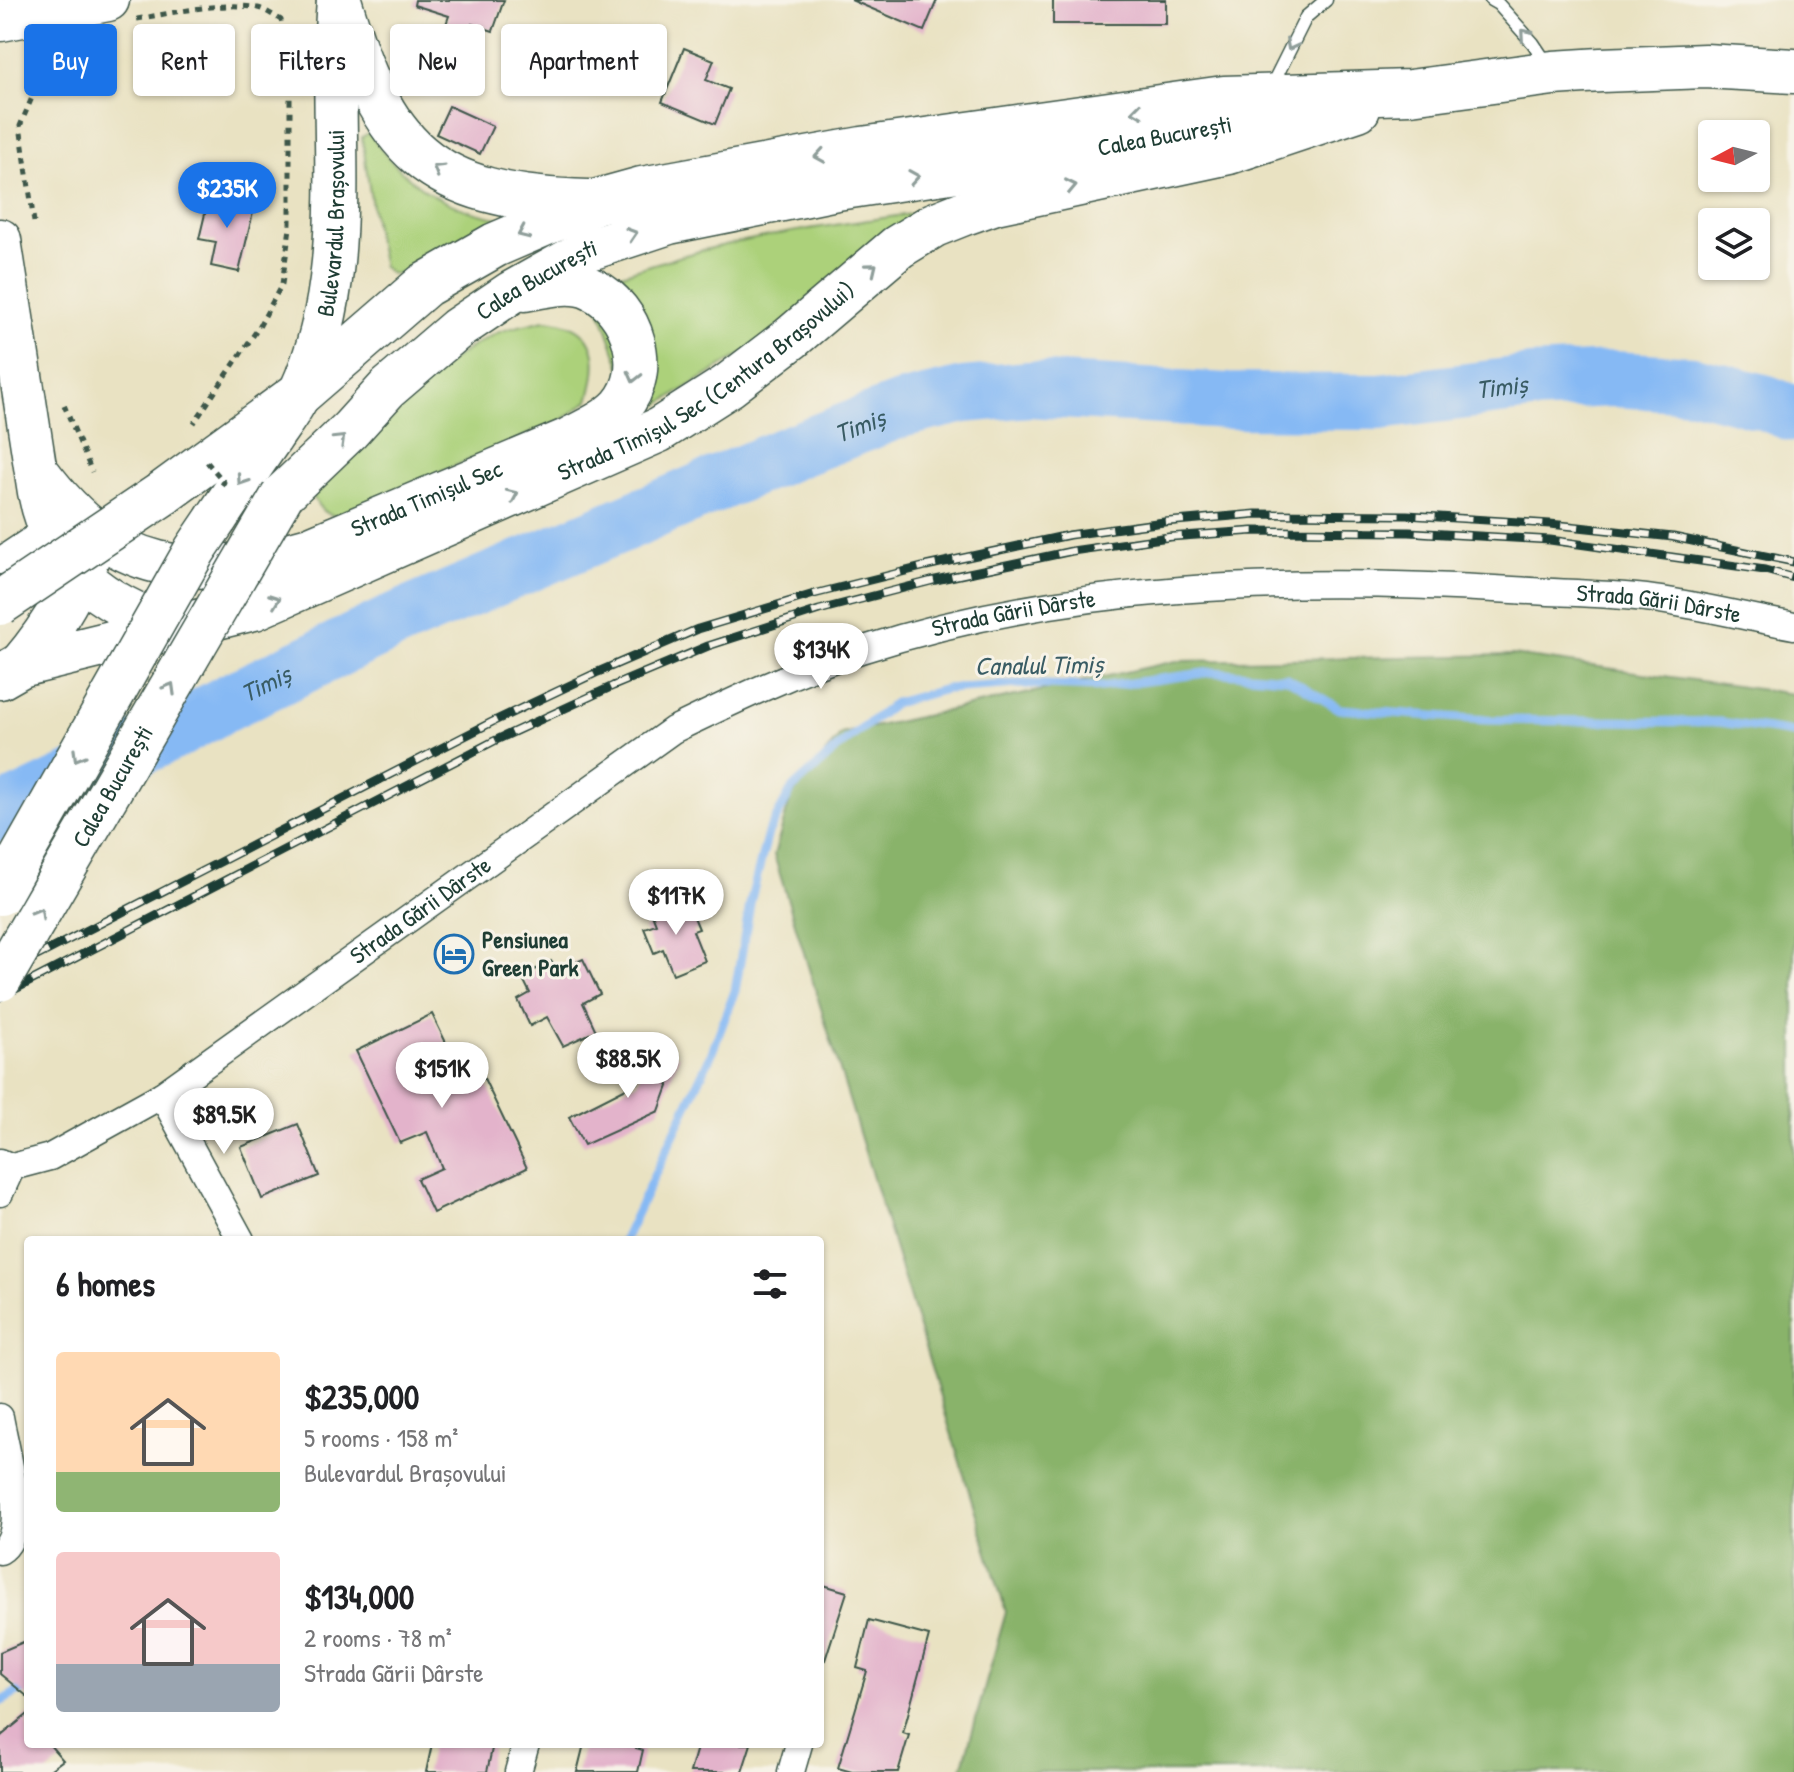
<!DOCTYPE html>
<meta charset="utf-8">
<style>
:root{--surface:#fff;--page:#f6f6f6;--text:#202124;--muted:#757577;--accent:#1a73e8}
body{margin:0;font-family:"Patrick Hand",sans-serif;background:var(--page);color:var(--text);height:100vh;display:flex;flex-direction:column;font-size:30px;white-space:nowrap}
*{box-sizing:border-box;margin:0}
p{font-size:26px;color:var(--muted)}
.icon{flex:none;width:44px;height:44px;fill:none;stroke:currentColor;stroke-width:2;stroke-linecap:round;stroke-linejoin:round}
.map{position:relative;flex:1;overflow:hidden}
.sheet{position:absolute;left:24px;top:1236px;width:800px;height:512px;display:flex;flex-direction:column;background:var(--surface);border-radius:8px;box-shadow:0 2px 6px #0004}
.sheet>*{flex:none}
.guide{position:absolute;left:24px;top:24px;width:800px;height:72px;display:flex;gap:16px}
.needle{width:52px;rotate:263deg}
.tools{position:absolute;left:1698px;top:120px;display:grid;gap:16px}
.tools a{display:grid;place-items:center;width:72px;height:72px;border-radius:8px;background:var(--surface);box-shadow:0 2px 6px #0004;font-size:40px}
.price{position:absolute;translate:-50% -68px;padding:0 18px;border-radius:28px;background:#fff;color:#222;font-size:26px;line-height:52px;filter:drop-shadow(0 2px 4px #0008)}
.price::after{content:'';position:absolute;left:50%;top:48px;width:24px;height:18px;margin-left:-12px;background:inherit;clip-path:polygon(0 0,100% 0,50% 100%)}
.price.current{background:var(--accent);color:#fff}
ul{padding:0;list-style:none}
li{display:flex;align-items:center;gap:24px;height:200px;padding:0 32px}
li span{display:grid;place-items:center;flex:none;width:224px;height:160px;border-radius:8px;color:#555}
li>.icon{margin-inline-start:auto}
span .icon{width:96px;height:96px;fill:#fffc;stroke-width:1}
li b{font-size:34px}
h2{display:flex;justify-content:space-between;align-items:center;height:96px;padding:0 32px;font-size:34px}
.chip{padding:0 28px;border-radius:8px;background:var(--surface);box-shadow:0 2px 6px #0004;font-size:28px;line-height:72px}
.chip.current{background:var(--accent);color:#fff}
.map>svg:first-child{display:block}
.green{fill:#acd17a;stroke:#668757;stroke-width:2}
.forest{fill:#89b36a;stroke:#54784f;stroke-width:2}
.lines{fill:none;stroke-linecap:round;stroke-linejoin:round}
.stream{stroke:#86b9f4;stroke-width:9}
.river{stroke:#86b9f4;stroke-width:56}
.building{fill:#e3b3cb}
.lane-casing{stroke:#3d5649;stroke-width:15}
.street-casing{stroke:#3d5649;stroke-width:29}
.primary-casing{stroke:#3d5649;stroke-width:45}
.highway-casing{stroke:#3d5649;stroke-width:47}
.path{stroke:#3d5649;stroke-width:5;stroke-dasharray:6 6;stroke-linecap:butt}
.lane{stroke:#fff;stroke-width:12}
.street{stroke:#fff;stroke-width:26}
.primary{stroke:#fff;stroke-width:42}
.highway{stroke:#fff;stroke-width:44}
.rail-casing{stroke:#1f3d34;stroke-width:9}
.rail{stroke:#f7f3e8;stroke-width:6;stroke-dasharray:18;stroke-linecap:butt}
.primary-bridge-casing{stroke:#3d5649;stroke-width:45;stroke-linecap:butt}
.highway-bridge-casing{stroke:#3d5649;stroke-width:47;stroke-linecap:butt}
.path-bridge{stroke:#3d5649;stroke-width:5;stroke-dasharray:6 6;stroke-linecap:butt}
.primary-bridge{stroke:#fff;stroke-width:42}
.highway-bridge{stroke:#fff;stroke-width:44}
.oneway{stroke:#8f9e9a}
.labels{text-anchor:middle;stroke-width:6;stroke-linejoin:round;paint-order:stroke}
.street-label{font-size:24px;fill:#1f3d34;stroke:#f7f3e8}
.poi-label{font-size:24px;font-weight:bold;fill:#1f3d34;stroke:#f7f3e8;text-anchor:start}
.water-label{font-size:26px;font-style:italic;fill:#395c64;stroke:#f7f3e8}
</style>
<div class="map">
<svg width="1794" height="1772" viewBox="0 0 1794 1772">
<rect width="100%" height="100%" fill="#f7f3e8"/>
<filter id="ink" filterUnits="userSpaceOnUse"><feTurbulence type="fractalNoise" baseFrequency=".0125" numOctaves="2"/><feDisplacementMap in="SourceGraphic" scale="16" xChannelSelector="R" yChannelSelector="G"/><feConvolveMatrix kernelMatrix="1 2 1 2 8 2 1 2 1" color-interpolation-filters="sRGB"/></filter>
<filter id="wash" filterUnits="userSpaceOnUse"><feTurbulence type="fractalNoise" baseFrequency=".006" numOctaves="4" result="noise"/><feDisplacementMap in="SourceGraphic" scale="32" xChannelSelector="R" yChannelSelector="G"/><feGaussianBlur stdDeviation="1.8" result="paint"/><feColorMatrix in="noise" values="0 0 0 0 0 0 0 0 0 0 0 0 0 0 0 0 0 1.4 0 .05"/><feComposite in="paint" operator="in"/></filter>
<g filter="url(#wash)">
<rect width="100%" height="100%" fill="#e9e2c2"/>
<g class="green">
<path d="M 369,133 C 405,184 442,208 502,219 L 444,248 L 405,273 L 391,274 L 383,267 L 376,235 L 362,137 Z"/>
<path d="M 932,211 L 747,351 L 638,417 L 591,284 C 630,271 668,259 708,249 C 782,231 857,222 932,211 Z"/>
<path d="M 545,320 C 597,324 602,356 588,401 L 562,420 L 338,516 C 324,515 320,509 313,497 C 343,446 443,358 497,333 C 511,327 529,324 545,320 Z"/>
</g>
<polygon class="forest" points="1513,655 1794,694 1794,1772 961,1772 1006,1612 774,855 791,797 841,734 1176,661"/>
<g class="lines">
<g class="stream">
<polyline points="624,1240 711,1055 735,991 751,899 768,833 792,789 841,745 895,703 946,689 1019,684 1101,687 1212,672 1287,678 1340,709 1487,720 1720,722 1794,733"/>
<polyline points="0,1702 28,1686"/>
</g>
<path class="river" id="s1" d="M 0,814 L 174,732 L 228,702 L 400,619 L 792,452 L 900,410 L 964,395 L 1029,389 L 1228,401 L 1380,402 L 1531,383 L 1613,379 L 1694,384 L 1764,402 L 1794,414"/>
</g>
<g id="blocks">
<g class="building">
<polygon points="415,0 504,0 493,31 472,24 469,35 445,27 449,16 414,5"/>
<polygon points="851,0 937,0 924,31"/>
<rect x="1053" y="0" width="113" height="24"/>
<polygon points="684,48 714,60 706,80 729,89 715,124 662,102"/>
<polygon points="449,106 493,126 480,154 436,134"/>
<polygon points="210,193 255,204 239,272 211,266 216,242 199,239"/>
<polygon points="687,900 699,929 693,931 705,961 673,974 663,949 654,953 644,928 656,924 652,914"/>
<polygon points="583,959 600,994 583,1003 596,1031 563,1046 547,1017 530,1026 518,1000 530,993 522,977 551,961 557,971"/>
<polygon points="432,1014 451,1053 468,1045 527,1168 433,1213 417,1179 442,1168 427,1132 400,1143 356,1051"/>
<polygon points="652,1048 679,1056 659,1111 584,1145 569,1117 638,1082"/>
<polygon points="298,1124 319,1176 262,1199 241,1147"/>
<polygon points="820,1584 847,1592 825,1660 820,1659"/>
<polygon points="869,1620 929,1636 903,1733 909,1735 898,1772 852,1772 838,1768 867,1671 857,1668"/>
<polygon points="28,1640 28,1697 0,1674 0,1652"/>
<polygon points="28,1714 28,1744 49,1744 63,1760 47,1772 0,1772 0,1737"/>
<polygon points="432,1744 493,1744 487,1772 426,1772"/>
<polygon points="584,1744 637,1744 636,1748 643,1750 638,1772 577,1772"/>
<polygon points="698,1744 751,1744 742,1772 690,1772"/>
</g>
</g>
</g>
<g filter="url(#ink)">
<use href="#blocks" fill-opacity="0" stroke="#3d5649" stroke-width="2"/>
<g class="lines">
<defs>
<g id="lane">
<polyline points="1491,0 1498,4 1533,43 1547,64"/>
<polyline points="1271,87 1306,17 1326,0"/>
</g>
<g id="street">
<polyline points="0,561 39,535 43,512"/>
<polyline points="162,1095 241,1240"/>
<path id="s2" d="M 0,1162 L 12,1167 L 50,1157 L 162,1095 L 673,730 C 735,700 796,671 861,650 C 1069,582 1297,577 1513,590 C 1557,593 1602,593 1646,598 C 1695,604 1745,617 1794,626"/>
<polyline points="0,1193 12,1167"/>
<path d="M 0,1417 C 5,1447 31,1533 0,1551"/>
<polyline points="518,1772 526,1744"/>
<polyline points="791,1772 799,1744"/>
</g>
<g id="primary">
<polyline points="1,20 108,0"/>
<path d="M 0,240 L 39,492 C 55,570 100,603 173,628"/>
<path id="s3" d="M 38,472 C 117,577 189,582 310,548 L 569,439 C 586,430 607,421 621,406 C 652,370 633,309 592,289 C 573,279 545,286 525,290"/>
<path id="s4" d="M 283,494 L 350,430 L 387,389 L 457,329 L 512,292 L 587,250 L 669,223 L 837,189 L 1043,158 L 1314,109"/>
<path id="s5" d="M 216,519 C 234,492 252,465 271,438 C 281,423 293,408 300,392 C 357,268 327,131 338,0"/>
</g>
<g id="highway">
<path d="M 339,0 C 383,150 428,198 588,202"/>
<polyline points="162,494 299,394 425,285 495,245 595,202 642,189 862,149 1224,98 1410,92 1553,73 1601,70 1705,66 1794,71"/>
<path d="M 21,665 C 58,622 75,586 97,535"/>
<path id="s6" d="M 0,677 L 21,665 L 254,608 L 659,430 L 728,386 L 791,338 L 898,247 L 934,225 L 964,213 L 995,202 L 1229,152 L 1358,109"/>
</g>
</defs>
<use href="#lane" class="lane-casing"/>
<use href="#street" class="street-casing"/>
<use href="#primary" class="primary-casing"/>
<use href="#highway" class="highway-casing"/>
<g class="path">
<path d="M 137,19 C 172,13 223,1 258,8 C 266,10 274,16 281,20 L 290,59 L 290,228 L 282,284 L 259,327 L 194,423"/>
<polyline points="34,222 20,126 39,81 69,43"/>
<polyline points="64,405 92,472"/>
</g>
<use href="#lane" class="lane"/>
<use href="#street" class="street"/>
<use href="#primary" class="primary"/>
<use href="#highway" class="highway"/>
<defs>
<g id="rail">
<polyline points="0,975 492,722 598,672 698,629 814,594 926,566 1069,535 1164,522 1256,514 1407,515 1550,524 1673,537 1794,562"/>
<polyline points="0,997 494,741 613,686 708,646 819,610 931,581 1072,551 1169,537 1253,531 1409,532 1550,540 1765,570 1794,578"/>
</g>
</defs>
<use href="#rail" class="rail-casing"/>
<use href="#rail" class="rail"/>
<defs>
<g id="primary-bridge">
<polyline points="0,894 195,550 216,519"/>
<path id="s7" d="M 0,980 L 283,494"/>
</g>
<polyline id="highway-bridge" points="0,603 162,494"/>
</defs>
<use href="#primary-bridge" class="primary-bridge-casing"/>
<use href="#highway-bridge" class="highway-bridge-casing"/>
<polyline class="path-bridge" points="207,462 224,482 222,485"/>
<use href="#primary-bridge" class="primary-bridge"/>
<use href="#highway-bridge" class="highway-bridge"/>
</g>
<defs><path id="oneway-chevron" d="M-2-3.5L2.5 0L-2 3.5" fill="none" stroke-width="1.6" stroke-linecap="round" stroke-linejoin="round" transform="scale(2)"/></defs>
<g class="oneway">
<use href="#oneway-chevron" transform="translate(1525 34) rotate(-131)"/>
<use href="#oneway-chevron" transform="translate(1291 45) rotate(118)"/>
<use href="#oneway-chevron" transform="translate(1137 111) rotate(172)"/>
<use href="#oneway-chevron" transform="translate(820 156) rotate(171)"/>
<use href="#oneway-chevron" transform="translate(438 169) rotate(-149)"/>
<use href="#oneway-chevron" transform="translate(914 177) rotate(-9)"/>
<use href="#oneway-chevron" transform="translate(1071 186) rotate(-12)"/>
<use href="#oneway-chevron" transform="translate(523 233) rotate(156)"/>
<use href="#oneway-chevron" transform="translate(632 234) rotate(-18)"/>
<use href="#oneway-chevron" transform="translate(872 268) rotate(-39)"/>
<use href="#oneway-chevron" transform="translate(634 377) rotate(104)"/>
<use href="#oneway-chevron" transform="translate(340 440) rotate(-44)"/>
<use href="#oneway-chevron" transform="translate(242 480) rotate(124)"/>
<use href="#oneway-chevron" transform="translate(513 495) rotate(-24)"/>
<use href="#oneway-chevron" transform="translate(275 600) rotate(-21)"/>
<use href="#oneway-chevron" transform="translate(170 688) rotate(-60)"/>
<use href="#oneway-chevron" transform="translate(78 756) rotate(120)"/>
<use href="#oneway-chevron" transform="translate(39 913) rotate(-60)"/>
</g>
</g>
<defs>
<symbol id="hotel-ring" viewBox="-11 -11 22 22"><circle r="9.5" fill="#f7f3e8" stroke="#1f6fb2" stroke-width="1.5"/><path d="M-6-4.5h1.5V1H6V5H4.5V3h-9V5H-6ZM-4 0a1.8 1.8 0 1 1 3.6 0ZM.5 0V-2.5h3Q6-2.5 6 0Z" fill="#1f6fb2"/></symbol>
</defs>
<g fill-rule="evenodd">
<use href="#hotel-ring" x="432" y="932" width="44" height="44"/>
</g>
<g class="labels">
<g class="street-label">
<text dy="8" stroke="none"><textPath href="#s4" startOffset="982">Calea București</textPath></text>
<text dy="8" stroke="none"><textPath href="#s5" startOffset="326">Bulevardul Brașovului</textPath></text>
<text dy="8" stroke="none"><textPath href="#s4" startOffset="334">Calea București</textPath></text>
<text dy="8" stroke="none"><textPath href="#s6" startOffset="772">Strada Timișul Sec (Centura Brașovului)</textPath></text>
<text dy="8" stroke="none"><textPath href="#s3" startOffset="434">Strada Timișul Sec</textPath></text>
<text dy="8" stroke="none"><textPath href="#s2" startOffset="1818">Strada Gării Dârste</textPath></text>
<text dy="8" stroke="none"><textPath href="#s2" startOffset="1170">Strada Gării Dârste</textPath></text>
<text dy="8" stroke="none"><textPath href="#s7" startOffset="224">Calea București</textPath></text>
<text dy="8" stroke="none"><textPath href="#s2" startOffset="498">Strada Gării Dârste</textPath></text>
</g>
<g class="poi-label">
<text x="482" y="948">Pensiunea<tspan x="482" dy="28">Green Park</tspan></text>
</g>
<g class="water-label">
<text dy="9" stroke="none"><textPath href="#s1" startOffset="1592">Timiș</textPath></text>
<text dy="9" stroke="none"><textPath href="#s1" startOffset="944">Timiș</textPath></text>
<text transform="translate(1039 665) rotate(-1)" y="9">Canalul Timiș</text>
<text dy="9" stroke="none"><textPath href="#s1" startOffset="296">Timiș</textPath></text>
</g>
</g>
</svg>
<div class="tools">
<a><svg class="needle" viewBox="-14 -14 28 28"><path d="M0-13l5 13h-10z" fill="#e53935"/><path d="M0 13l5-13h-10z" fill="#757577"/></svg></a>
<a><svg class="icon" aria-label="layers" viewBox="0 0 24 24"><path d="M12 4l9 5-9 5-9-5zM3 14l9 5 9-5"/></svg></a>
</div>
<b class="price current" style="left:227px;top:230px">$235K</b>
<b class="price" style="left:821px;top:691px">$134K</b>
<b class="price" style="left:676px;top:937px">$117K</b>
<b class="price" style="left:628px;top:1100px">$88.5K</b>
<b class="price" style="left:442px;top:1110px">$151K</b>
<b class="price" style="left:224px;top:1156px">$89.5K</b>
<div class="guide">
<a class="chip current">Buy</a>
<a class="chip">Rent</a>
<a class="chip">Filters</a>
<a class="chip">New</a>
<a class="chip">Apartment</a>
</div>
<section class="sheet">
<h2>6 homes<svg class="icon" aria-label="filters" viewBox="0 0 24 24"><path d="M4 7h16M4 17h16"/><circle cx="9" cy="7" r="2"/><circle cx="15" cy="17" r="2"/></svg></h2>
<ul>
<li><span style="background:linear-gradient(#ffd9b3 75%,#8fb573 0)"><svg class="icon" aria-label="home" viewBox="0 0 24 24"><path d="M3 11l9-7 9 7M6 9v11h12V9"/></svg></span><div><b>$235,000</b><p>5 rooms · 158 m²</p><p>Bulevardul Brașovului</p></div></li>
<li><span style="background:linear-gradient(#f6c9c9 70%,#9aa5b1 0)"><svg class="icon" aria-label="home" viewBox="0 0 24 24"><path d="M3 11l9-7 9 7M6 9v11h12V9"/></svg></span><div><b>$134,000</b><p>2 rooms · 78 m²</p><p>Strada Gării Dârste</p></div></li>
</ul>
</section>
</div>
